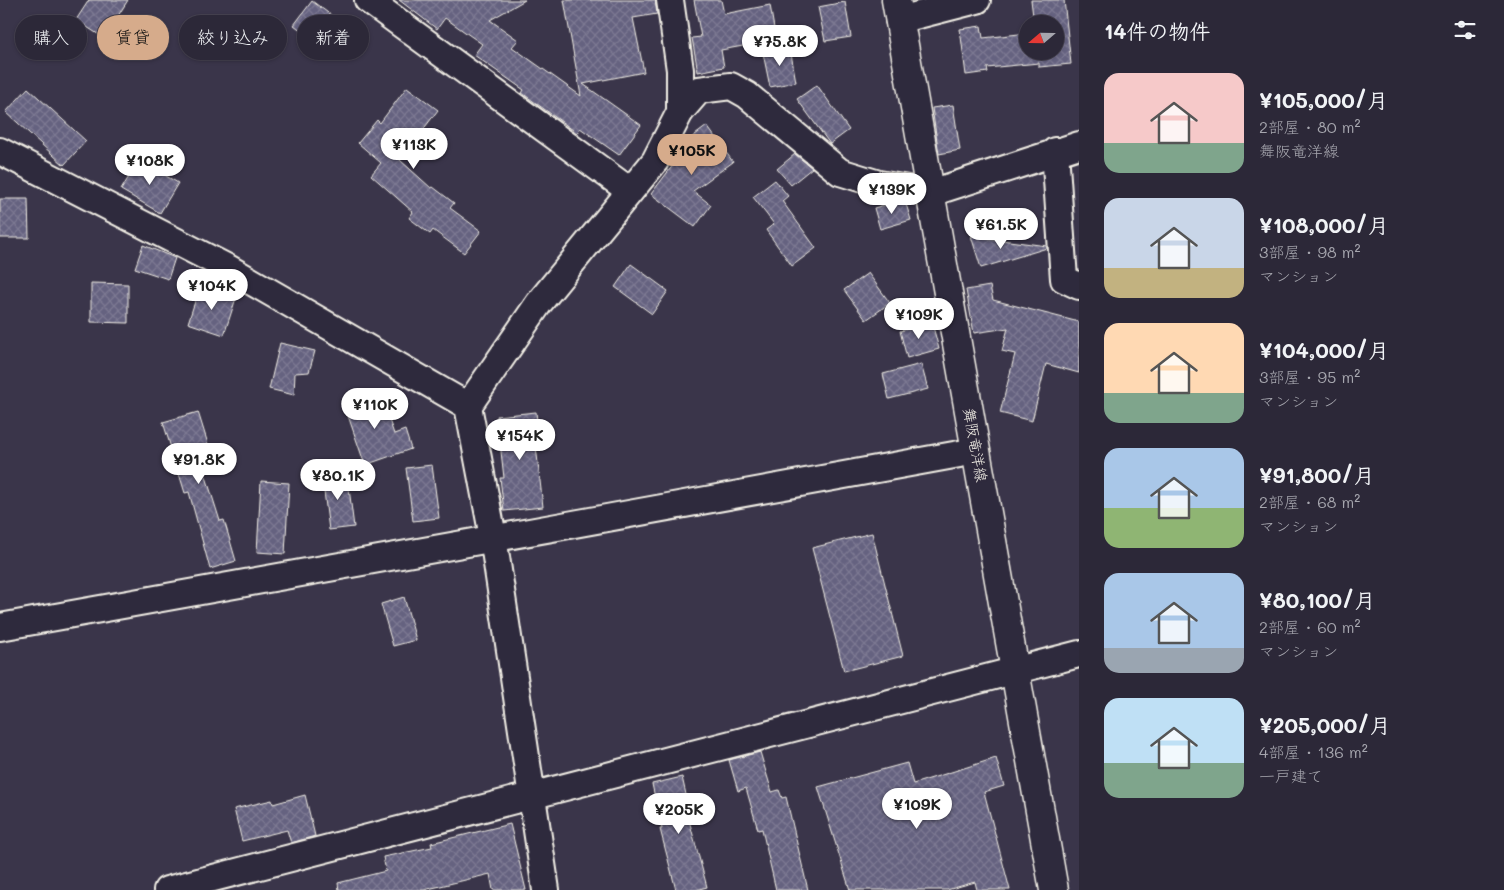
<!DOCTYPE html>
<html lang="ja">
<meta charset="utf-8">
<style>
:root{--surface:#2c2838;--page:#343040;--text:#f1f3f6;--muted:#a6a6ae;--line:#484453;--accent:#d6ab8b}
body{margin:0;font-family:Mali,"Klee One",sans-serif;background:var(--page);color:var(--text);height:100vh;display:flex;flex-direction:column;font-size:19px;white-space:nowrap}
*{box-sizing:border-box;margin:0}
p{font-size:16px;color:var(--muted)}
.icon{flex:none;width:28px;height:28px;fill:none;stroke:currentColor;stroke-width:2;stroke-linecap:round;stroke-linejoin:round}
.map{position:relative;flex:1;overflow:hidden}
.details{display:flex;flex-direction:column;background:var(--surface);width:425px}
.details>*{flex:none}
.top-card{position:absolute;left:15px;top:15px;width:475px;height:45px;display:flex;gap:10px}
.needle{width:32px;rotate:250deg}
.fabs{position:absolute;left:1019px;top:15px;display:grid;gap:10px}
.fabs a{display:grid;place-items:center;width:45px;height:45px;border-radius:50%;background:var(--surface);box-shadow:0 1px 4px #0004,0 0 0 1px var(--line);font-size:25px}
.price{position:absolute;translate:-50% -42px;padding:0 11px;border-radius:18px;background:#fff;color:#222;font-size:16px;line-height:32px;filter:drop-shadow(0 1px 2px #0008)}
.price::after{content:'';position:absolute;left:50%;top:30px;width:15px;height:11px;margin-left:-8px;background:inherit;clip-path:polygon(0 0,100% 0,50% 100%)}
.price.active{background:var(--accent);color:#111}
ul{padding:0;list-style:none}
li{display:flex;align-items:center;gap:15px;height:125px;padding:0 25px}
li span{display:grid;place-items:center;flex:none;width:140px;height:100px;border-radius:15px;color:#555}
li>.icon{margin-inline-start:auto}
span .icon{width:60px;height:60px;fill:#fffc;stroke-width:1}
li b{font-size:21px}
h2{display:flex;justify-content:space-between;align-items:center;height:60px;padding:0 25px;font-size:21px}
.chip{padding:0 18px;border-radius:22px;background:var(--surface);box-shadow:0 1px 4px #0004,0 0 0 1px var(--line);font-size:18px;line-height:45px}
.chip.active{background:var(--accent);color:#111}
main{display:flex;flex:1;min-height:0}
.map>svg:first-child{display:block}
.building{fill:url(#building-cross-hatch);stroke:#f4f1e8}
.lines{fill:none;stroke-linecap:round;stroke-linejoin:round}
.minor-casing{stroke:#f4f1e8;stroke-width:30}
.major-casing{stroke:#f4f1e8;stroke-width:31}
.minor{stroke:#2f2a3d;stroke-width:26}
.major{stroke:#2f2a3d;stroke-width:28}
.labels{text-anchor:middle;stroke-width:4;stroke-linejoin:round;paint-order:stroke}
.street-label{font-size:15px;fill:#f4f1e8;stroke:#2f2a3d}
</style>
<main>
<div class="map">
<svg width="1079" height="890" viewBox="0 0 1079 890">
<defs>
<pattern id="building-cross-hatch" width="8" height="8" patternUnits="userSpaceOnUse" patternTransform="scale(1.25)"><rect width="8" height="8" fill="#656280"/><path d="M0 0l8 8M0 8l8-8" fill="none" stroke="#7c7992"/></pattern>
</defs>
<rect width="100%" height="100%" fill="#3a354a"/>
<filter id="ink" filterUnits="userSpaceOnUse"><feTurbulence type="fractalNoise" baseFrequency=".02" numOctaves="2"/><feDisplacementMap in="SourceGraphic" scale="10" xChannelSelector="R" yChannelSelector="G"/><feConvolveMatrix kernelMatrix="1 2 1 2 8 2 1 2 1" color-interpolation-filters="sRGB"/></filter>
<g filter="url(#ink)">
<g class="building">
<polygon points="89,0 128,0 104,38 76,20"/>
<polygon points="399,0 525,0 490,20 518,40 512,47 581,96 564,0 655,0 657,14 633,18 644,72 583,84 641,125 619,155 580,128 577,133 522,93 524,90 474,55 482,44 445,18 437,29"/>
<polygon points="694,0 721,0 724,14 770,5 776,40 721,50 724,67 698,72 692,38 701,37"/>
<polygon points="1031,0 1064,0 1071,64 1039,67 1039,63 987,68 988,72 966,75 960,29 981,26 983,38 1028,33 1028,51 1055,51 1055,24 1034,24"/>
<polygon points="312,1 343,24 324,48 294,25"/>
<polygon points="845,2 851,37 825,41 818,7"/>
<polygon points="790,48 796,82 770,87 763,53"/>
<polygon points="817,85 849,130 830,144 797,99"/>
<polygon points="407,87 438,110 400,160 431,188 433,187 454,203 450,208 481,231 464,253 433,230 430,234 409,218 413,212 371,175 381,163 358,143 377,120 380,123"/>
<polygon points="28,88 86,141 64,165 6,112"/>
<polygon points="953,105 960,150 939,154 932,108"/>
<polygon points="707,126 733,162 693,191 711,205 695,227 651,194 686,148 683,144"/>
<polygon points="795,154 812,168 791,185 777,169"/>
<polygon points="139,160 178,183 160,213 121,190"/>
<polygon points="775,180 788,196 782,201 816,248 792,266 766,230 774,224 753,197"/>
<polygon points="0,199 28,199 29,238 0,238"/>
<polygon points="894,202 906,204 911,220 880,229 874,208"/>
<polygon points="971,236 1047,246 1047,248 981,268"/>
<polygon points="143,245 175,258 168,279 135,268"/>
<polygon points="631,264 668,291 652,314 615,287"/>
<polygon points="868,273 890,303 866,320 844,290"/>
<polygon points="91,283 128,284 128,323 91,322"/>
<polygon points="200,286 236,298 224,335 188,323"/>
<polygon points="990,286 993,300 1079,322 1079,373 1046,364 1032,421 1000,413 1015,354 1002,351 1008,328 974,333 966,290"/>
<polygon points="932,323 939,349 907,358 900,331"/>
<polygon points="280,343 315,351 309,372 295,373 294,395 269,389"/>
<polygon points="921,364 928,389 889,399 883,374"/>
<polygon points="379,392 394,434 405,430 411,449 365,465 344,404"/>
<polygon points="198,412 213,460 203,467 220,521 224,520 236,561 210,569 189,492 185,493 163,422"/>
<polygon points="536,412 540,445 536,446 543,507 504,511 500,478 504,478 497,416"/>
<polygon points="432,465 439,518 413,521 406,468"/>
<polygon points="347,473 354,527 329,530 322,476"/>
<polygon points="261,481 289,483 285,554 257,552"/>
<polygon points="872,533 903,656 844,671 812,548"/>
<polygon points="404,597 416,640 393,646 381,604"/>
<polygon points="760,752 772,792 779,790 782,798 786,797 808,890 776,890 762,829 758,830 746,788 738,791 729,760"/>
<polygon points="996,758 1004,786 984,792 1010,890 977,890 975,882 947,890 850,890 818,787 907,763 913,784"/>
<polygon points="682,777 689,808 686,809 707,887 696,890 676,890 660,829 662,829 652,784"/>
<polygon points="305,795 315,836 291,843 287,830 242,841 234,809 272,800 273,804"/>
<polygon points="510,824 526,890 493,890 490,874 424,890 339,890 338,883 386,871 383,857 432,847 431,843"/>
</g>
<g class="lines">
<defs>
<g id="minor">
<polyline points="368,0 630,191"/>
<polyline points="899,20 977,0"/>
<polyline points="680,112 699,90 731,86 747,95 840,172 879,184 931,193 1079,145"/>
<polyline points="0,151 228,268 468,406 493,537 546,890"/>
<polyline points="1055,151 1064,279 1079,286"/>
<polyline points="468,406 539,303 655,161 680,112 680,70 670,0"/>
<path d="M 0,627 C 325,568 651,511 976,451"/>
<polyline points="167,890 1079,654"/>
</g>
<polyline id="major" points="896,0 1054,890"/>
</defs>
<use href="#minor" class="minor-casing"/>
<use href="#major" class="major-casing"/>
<use href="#minor" class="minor"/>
<use href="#major" class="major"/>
</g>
</g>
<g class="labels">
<g class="street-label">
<text transform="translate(975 445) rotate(80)" y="5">舞阪竜洋線</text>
</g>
</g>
</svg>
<div class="fabs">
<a><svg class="needle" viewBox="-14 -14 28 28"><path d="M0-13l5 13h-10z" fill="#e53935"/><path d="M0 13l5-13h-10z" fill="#a6a6ae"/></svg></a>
</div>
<b class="price" style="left:780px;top:67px">¥75.8K</b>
<b class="price" style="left:414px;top:170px">¥113K</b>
<b class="price active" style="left:692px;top:176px">¥105K</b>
<b class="price" style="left:150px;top:186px">¥108K</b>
<b class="price" style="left:892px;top:215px">¥139K</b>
<b class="price" style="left:1001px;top:250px">¥61.5K</b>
<b class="price" style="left:212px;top:311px">¥104K</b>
<b class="price" style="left:919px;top:340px">¥109K</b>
<b class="price" style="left:375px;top:430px">¥110K</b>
<b class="price" style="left:520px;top:461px">¥154K</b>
<b class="price" style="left:199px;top:485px">¥91.8K</b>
<b class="price" style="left:338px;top:501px">¥80.1K</b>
<b class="price" style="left:917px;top:830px">¥109K</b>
<b class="price" style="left:679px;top:835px">¥205K</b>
<div class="top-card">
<a class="chip">購入</a>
<a class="chip active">賃貸</a>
<a class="chip">絞り込み</a>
<a class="chip">新着</a>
</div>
</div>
<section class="details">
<h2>14件の物件<svg class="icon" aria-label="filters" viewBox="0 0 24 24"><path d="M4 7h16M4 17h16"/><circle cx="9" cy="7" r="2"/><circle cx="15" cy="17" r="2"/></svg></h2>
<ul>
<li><span style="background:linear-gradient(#f6c9c9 70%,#7fa58c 0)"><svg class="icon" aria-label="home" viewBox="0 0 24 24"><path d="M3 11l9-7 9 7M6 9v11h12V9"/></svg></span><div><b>¥105,000/月</b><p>2部屋 · 80 m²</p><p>舞阪竜洋線</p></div></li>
<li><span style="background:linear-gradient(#c9d6e8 70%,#c2b280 0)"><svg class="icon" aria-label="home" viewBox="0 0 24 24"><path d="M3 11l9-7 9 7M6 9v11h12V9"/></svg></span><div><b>¥108,000/月</b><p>3部屋 · 98 m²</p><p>マンション</p></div></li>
<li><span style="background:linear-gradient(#ffd9b3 70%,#7fa58c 0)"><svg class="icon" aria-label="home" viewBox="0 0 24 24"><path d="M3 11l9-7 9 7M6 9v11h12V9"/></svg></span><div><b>¥104,000/月</b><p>3部屋 · 95 m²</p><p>マンション</p></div></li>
<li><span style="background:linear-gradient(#a9c7e8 60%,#8fb573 0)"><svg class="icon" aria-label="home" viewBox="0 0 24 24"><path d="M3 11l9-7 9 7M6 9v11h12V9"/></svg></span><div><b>¥91,800/月</b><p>2部屋 · 68 m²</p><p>マンション</p></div></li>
<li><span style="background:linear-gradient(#a9c7e8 75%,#9aa5b1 0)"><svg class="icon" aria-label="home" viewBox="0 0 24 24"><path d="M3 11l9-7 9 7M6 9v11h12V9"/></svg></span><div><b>¥80,100/月</b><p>2部屋 · 60 m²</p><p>マンション</p></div></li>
<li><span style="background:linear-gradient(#bfe0f5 65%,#7fa58c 0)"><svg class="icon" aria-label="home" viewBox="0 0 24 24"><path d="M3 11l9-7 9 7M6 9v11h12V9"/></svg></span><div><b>¥205,000/月</b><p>4部屋 · 136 m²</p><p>一戸建て</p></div></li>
</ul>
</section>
</main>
